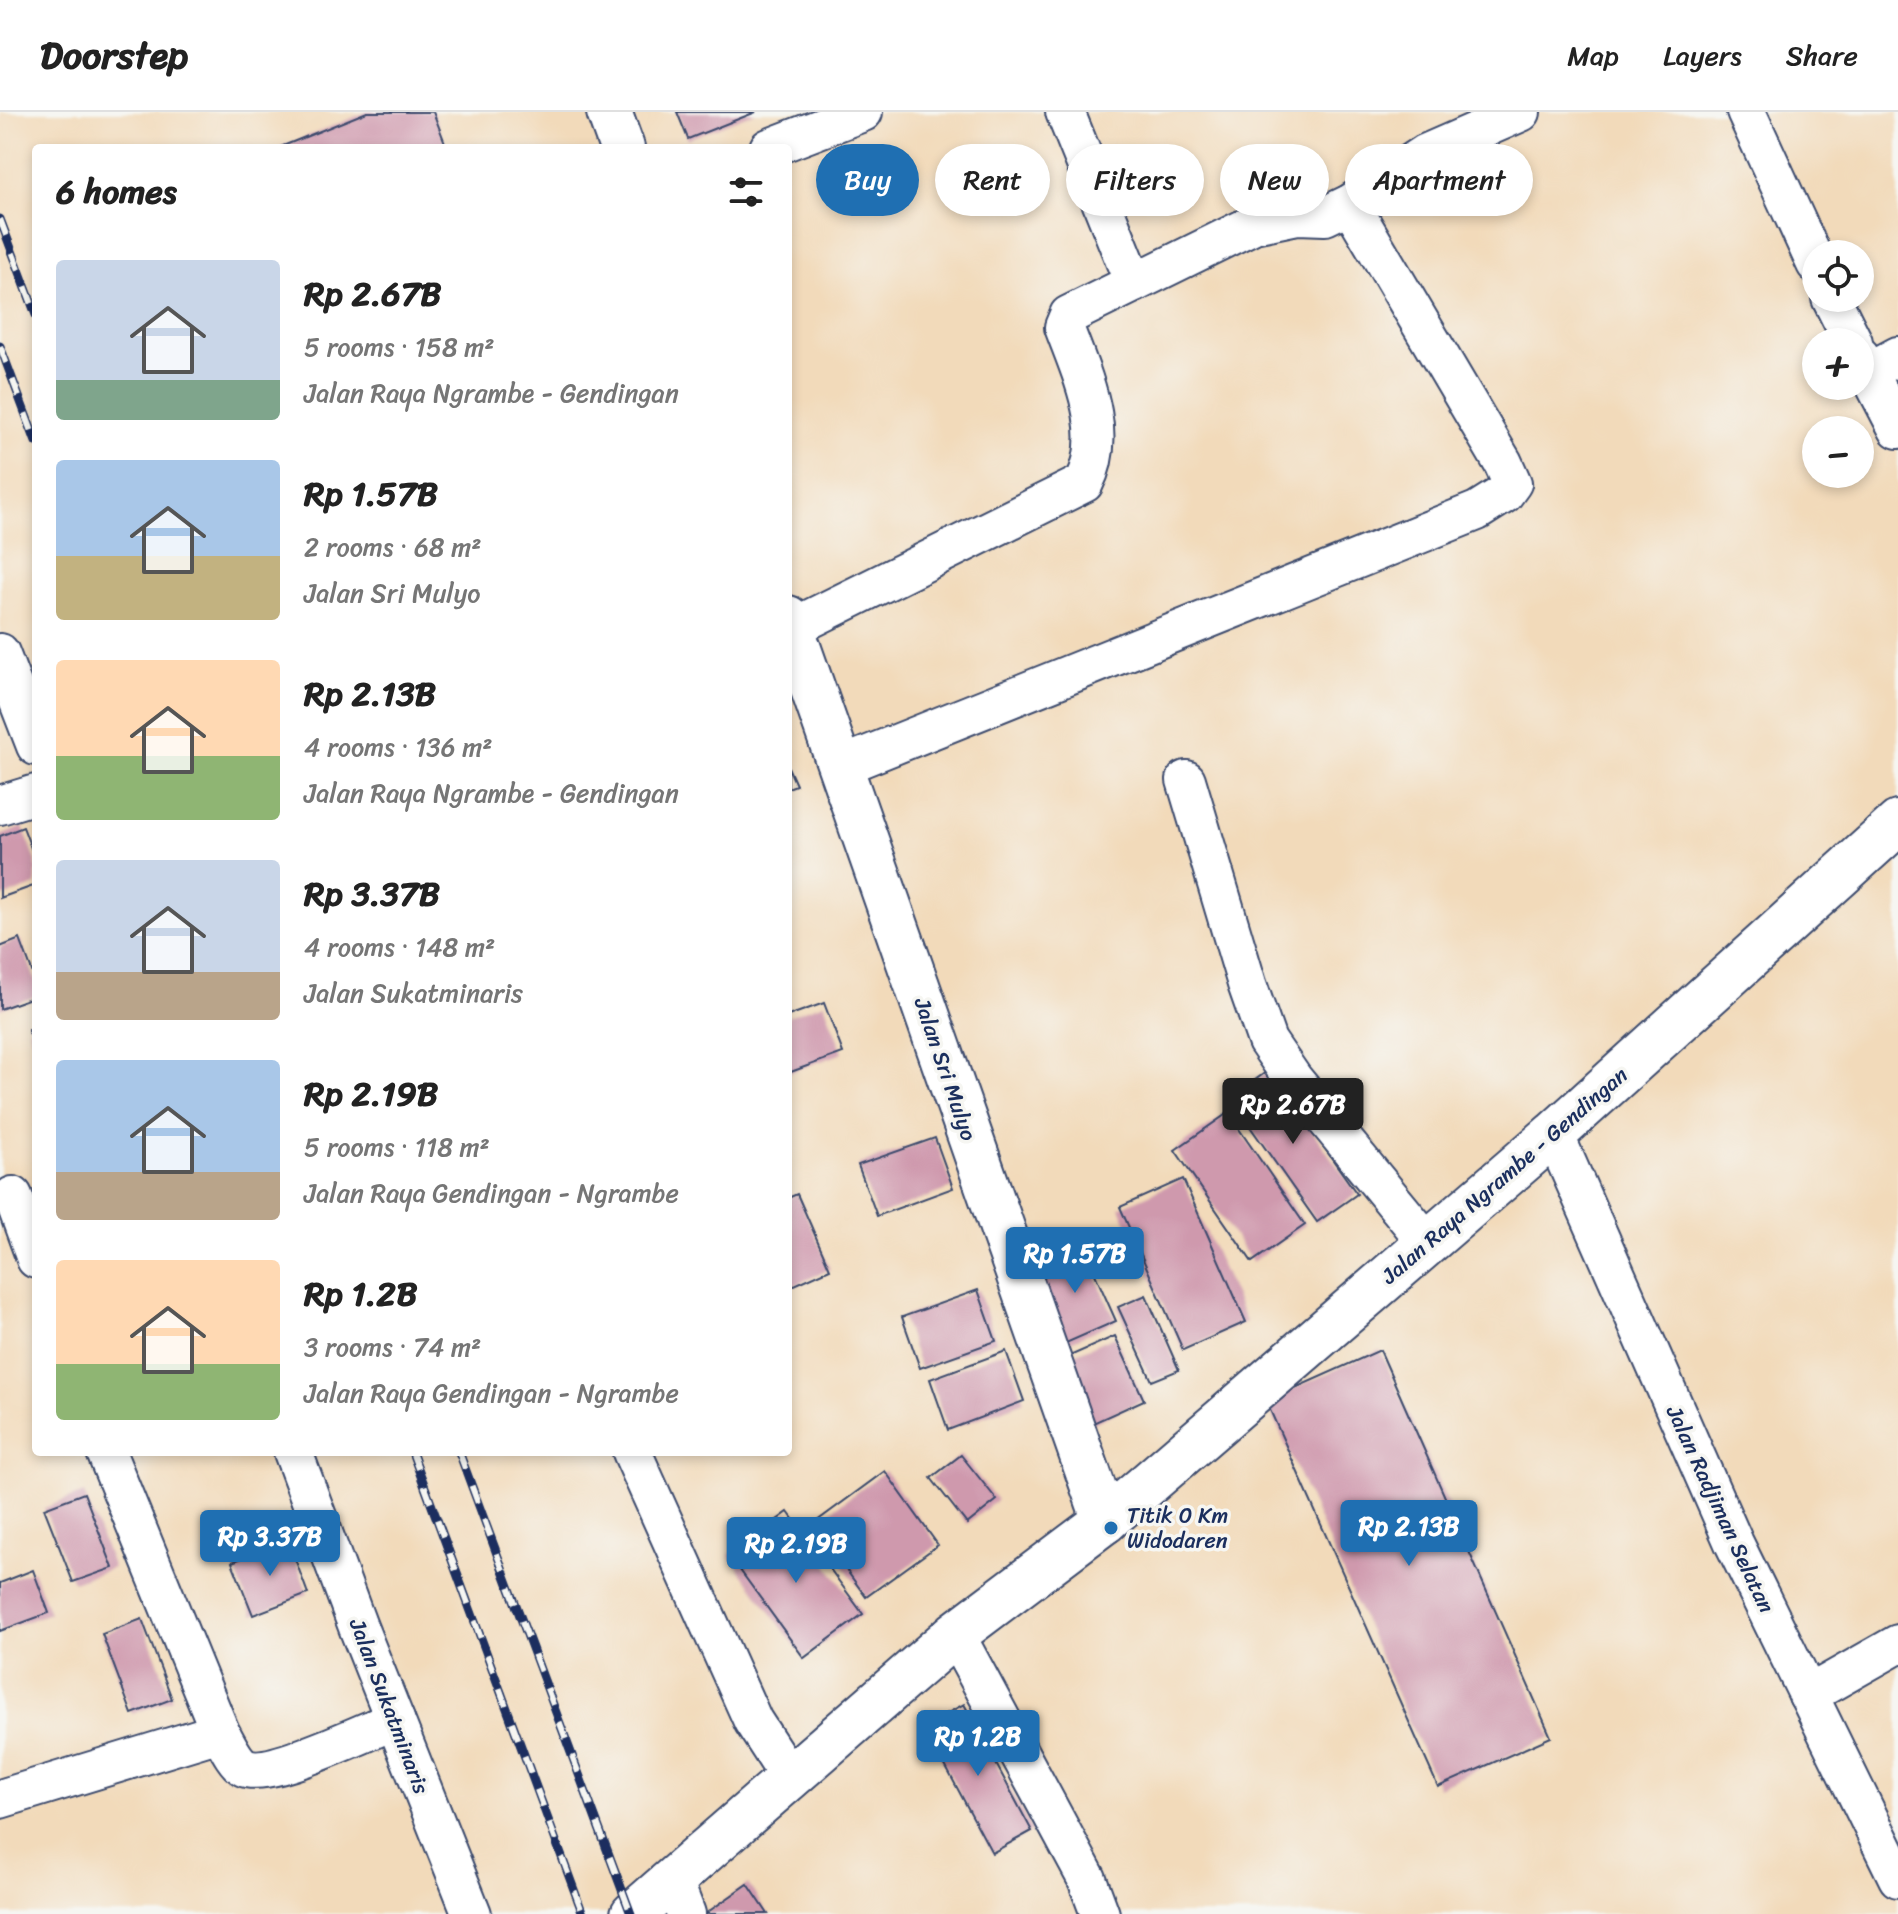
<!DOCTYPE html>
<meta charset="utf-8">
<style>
:root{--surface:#fff;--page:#f2f2f2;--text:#222;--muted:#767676;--line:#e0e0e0;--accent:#1f6fb2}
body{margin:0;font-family:Sriracha,sans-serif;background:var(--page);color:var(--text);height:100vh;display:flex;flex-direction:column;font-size:30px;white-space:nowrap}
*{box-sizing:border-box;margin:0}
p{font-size:26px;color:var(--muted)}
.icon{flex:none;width:44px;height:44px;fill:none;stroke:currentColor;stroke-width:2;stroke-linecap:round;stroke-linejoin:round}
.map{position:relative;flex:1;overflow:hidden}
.panel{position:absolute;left:32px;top:32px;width:760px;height:1312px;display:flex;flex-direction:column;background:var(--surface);border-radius:8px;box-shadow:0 4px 12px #0003}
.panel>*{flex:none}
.hud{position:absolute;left:816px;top:32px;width:760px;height:72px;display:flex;gap:16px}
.controls{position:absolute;left:1802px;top:128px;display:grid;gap:16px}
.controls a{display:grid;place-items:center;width:72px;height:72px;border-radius:50%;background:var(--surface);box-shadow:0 4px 12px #0003;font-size:40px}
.price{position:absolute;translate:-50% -68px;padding:0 18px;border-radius:8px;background:var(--accent);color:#fff;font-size:26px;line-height:52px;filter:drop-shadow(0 2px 4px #0008)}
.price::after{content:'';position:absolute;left:50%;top:48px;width:24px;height:18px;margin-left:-12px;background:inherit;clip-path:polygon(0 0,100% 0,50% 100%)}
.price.selected{background:#222;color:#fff}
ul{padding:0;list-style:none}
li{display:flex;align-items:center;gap:24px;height:200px;padding:0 24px}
li span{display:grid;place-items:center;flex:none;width:224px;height:160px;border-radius:8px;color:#555}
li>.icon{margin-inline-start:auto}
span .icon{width:96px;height:96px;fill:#fffc;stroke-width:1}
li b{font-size:34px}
h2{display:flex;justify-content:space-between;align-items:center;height:96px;padding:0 24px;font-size:34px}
.pill{padding:0 28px;border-radius:36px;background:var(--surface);box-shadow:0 4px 12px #0003;font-size:28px;line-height:72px}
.pill.selected{background:var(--accent);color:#fff}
header{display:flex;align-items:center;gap:48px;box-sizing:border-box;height:112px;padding:0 40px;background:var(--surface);border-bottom:2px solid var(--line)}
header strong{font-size:38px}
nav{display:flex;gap:44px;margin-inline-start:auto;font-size:28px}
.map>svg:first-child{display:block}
.building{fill:#cf99ad}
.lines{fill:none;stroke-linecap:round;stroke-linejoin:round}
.minor-casing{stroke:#3b496c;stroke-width:42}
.major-casing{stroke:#3b496c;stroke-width:48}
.minor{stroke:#fff;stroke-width:38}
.major{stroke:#fff;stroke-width:44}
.rail-casing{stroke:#1b2f5e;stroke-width:9}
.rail{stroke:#f6f6f2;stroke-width:6;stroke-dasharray:18;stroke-linecap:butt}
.poi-dot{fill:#1f6fb2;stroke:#f6f6f2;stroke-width:3}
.labels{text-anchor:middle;stroke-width:7;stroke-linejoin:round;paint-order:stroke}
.street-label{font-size:22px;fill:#1b2f5e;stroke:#f6f6f2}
.poi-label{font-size:22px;fill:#1b2f5e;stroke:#f6f6f2;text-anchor:start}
</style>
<header>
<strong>Doorstep</strong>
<nav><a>Map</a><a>Layers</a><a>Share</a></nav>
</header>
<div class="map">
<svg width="1898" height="1802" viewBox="0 0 1898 1802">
<rect width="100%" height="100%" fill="#f6f6f2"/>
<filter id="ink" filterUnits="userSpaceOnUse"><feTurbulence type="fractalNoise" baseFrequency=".0125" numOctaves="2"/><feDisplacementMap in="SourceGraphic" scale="16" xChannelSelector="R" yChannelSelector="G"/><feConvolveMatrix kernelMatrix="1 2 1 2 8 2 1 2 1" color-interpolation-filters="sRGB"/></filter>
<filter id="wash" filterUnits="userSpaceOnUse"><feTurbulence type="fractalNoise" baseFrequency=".006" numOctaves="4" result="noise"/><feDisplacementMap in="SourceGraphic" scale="32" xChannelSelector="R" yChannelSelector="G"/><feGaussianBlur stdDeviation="1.8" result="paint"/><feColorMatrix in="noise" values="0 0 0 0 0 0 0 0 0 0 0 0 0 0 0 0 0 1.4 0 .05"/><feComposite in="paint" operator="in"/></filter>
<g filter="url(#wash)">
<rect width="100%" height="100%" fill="#f2daba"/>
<g id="blocks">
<g class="building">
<polygon points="367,0 433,0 447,36 278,36"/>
<polygon points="677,0 756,0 688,27"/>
<polygon points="788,655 796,673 788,676"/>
<polygon points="23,715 36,749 36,773 0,786 0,724"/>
<polygon points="20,827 36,870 36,884 0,897 0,835"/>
<polygon points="824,891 843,941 788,961 788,904"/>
<polygon points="36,915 36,938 28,918"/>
<polygon points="1269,958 1357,1082 1317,1110 1230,986"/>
<polygon points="1228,1001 1305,1113 1252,1150 1175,1038"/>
<polygon points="935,1026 953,1076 877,1104 858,1053"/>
<polygon points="1183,1067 1246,1210 1183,1238 1120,1095"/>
<polygon points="797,1082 830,1157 788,1176 788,1086"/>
<polygon points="1083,1135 1116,1209 1066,1231 1034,1157"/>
<polygon points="978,1178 996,1229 920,1256 902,1205"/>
<polygon points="1146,1183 1179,1258 1152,1269 1118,1195"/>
<polygon points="1115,1224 1144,1288 1091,1312 1063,1247"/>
<polygon points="1380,1238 1551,1625 1438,1675 1266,1289"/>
<polygon points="1006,1239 1024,1289 948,1318 930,1267"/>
<polygon points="961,1343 997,1388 967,1412 931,1366"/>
<polygon points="885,1359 938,1433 866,1485 813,1412"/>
<polygon points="84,1381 113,1456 73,1470 44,1396"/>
<polygon points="788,1400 863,1502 804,1546 729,1443"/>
<polygon points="288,1428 308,1482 253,1503 232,1450"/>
<polygon points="33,1458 49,1501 0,1519 0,1471"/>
<polygon points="142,1507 172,1587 132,1602 102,1522"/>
<polygon points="964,1592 1032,1719 992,1741 924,1614"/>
<polygon points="748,1772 768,1802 705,1802"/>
</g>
</g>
</g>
<g filter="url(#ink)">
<use href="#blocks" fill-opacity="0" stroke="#3b496c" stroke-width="2"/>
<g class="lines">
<defs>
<g id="minor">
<polyline points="1065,0 1134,171"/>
<polyline points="1746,0 1816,152"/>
<polyline points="769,36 863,0"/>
<polyline points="1831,186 1853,230"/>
<polyline points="1860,244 1898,317"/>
<polyline points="1868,260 1898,244"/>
<path d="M 792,516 L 1084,371 C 1110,321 1082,264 1064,215 L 1069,203 L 1254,112 L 1298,103 L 1325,104 L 1350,92 L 1425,42 L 1521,0"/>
<polyline points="0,541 36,634"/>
<polyline points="839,655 1477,399 1504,382 1512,371 1503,351 1350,92"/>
<polyline points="1186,668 1247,872 1267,929 1293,967 1427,1130"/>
<polyline points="0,693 36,682"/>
<polyline points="1554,1022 1734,1431 1898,1766"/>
<polyline points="13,1084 36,1147"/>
<path d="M 106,1340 L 220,1620 C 226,1630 234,1649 244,1655 C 269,1667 366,1619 395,1608"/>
<polyline points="293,1340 358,1515 472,1802"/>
<polyline points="632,1340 753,1609 790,1666"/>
<polyline points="955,1522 1087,1767 1100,1802"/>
<polyline points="1808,1583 1898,1532"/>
<polyline points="0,1687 220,1620"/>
<polyline points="673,1768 686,1802"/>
</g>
<g id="major">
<polyline points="609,0 622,36"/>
<polyline points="788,506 1105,1409"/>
<polyline points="633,1802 955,1522 1105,1409 1554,1022 1898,711"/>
</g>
</defs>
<use href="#minor" class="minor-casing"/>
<use href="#major" class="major-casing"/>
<use href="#minor" class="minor"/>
<use href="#major" class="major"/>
<defs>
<g id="rail">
<polyline points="0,107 36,203"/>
<polyline points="0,234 36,330"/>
<polyline points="412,1340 583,1802"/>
<polyline points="459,1340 631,1802"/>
</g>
</defs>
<use href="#rail" class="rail-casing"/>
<use href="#rail" class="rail"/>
</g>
</g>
<circle class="poi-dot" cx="1111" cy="1416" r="8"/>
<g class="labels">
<g class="street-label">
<text transform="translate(946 957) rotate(71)" y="8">Jalan Sri Mulyo</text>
<text transform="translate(1504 1063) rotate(-41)" y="8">Jalan Raya Ngrambe - Gendingan</text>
<text transform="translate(1721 1397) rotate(65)" y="8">Jalan Radjiman Selatan</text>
<text transform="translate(390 1594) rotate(69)" y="8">Jalan Sukatminaris</text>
</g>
<g class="poi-label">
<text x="1127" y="1411">Titik 0 Km<tspan x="1127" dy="25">Widodaren</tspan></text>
</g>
</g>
</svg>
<div class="controls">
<a><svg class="icon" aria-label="locate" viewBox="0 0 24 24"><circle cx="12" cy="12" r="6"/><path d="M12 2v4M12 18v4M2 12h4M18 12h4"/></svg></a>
<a>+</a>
<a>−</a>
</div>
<b class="price selected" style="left:1293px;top:1034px">Rp 2.67B</b>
<b class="price" style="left:1075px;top:1183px">Rp 1.57B</b>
<b class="price" style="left:1409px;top:1456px">Rp 2.13B</b>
<b class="price" style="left:270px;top:1466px">Rp 3.37B</b>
<b class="price" style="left:796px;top:1473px">Rp 2.19B</b>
<b class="price" style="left:978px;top:1666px">Rp 1.2B</b>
<div class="hud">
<a class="pill selected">Buy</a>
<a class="pill">Rent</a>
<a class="pill">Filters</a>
<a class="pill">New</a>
<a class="pill">Apartment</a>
</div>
<section class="panel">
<h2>6 homes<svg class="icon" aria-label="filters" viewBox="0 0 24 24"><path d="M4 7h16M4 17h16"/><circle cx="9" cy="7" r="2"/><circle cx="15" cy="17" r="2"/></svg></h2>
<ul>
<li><span style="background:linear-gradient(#c9d6e8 75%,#7fa58c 0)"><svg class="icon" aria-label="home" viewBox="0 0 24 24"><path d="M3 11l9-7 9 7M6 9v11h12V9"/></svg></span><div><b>Rp 2.67B</b><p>5 rooms · 158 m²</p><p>Jalan Raya Ngrambe - Gendingan</p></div></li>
<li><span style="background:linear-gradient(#a9c7e8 60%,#c2b280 0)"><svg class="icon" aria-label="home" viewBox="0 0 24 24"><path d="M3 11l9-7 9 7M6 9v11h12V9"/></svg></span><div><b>Rp 1.57B</b><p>2 rooms · 68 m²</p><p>Jalan Sri Mulyo</p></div></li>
<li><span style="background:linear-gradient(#ffd9b3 60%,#8fb573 0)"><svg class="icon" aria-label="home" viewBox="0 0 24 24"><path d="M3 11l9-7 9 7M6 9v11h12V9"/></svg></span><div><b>Rp 2.13B</b><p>4 rooms · 136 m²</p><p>Jalan Raya Ngrambe - Gendingan</p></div></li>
<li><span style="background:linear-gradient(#c9d6e8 70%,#b9a48a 0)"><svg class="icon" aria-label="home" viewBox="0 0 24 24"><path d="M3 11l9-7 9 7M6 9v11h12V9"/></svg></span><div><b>Rp 3.37B</b><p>4 rooms · 148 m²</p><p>Jalan Sukatminaris</p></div></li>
<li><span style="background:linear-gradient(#a9c7e8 70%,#b9a48a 0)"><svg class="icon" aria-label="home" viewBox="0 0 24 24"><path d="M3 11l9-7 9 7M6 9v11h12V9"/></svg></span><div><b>Rp 2.19B</b><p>5 rooms · 118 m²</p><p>Jalan Raya Gendingan - Ngrambe</p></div></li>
<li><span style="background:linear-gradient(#ffd9b3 65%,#8fb573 0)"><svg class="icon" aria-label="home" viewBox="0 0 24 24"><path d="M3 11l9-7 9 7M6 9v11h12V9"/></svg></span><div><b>Rp 1.2B</b><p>3 rooms · 74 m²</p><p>Jalan Raya Gendingan - Ngrambe</p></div></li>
</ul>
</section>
</div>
